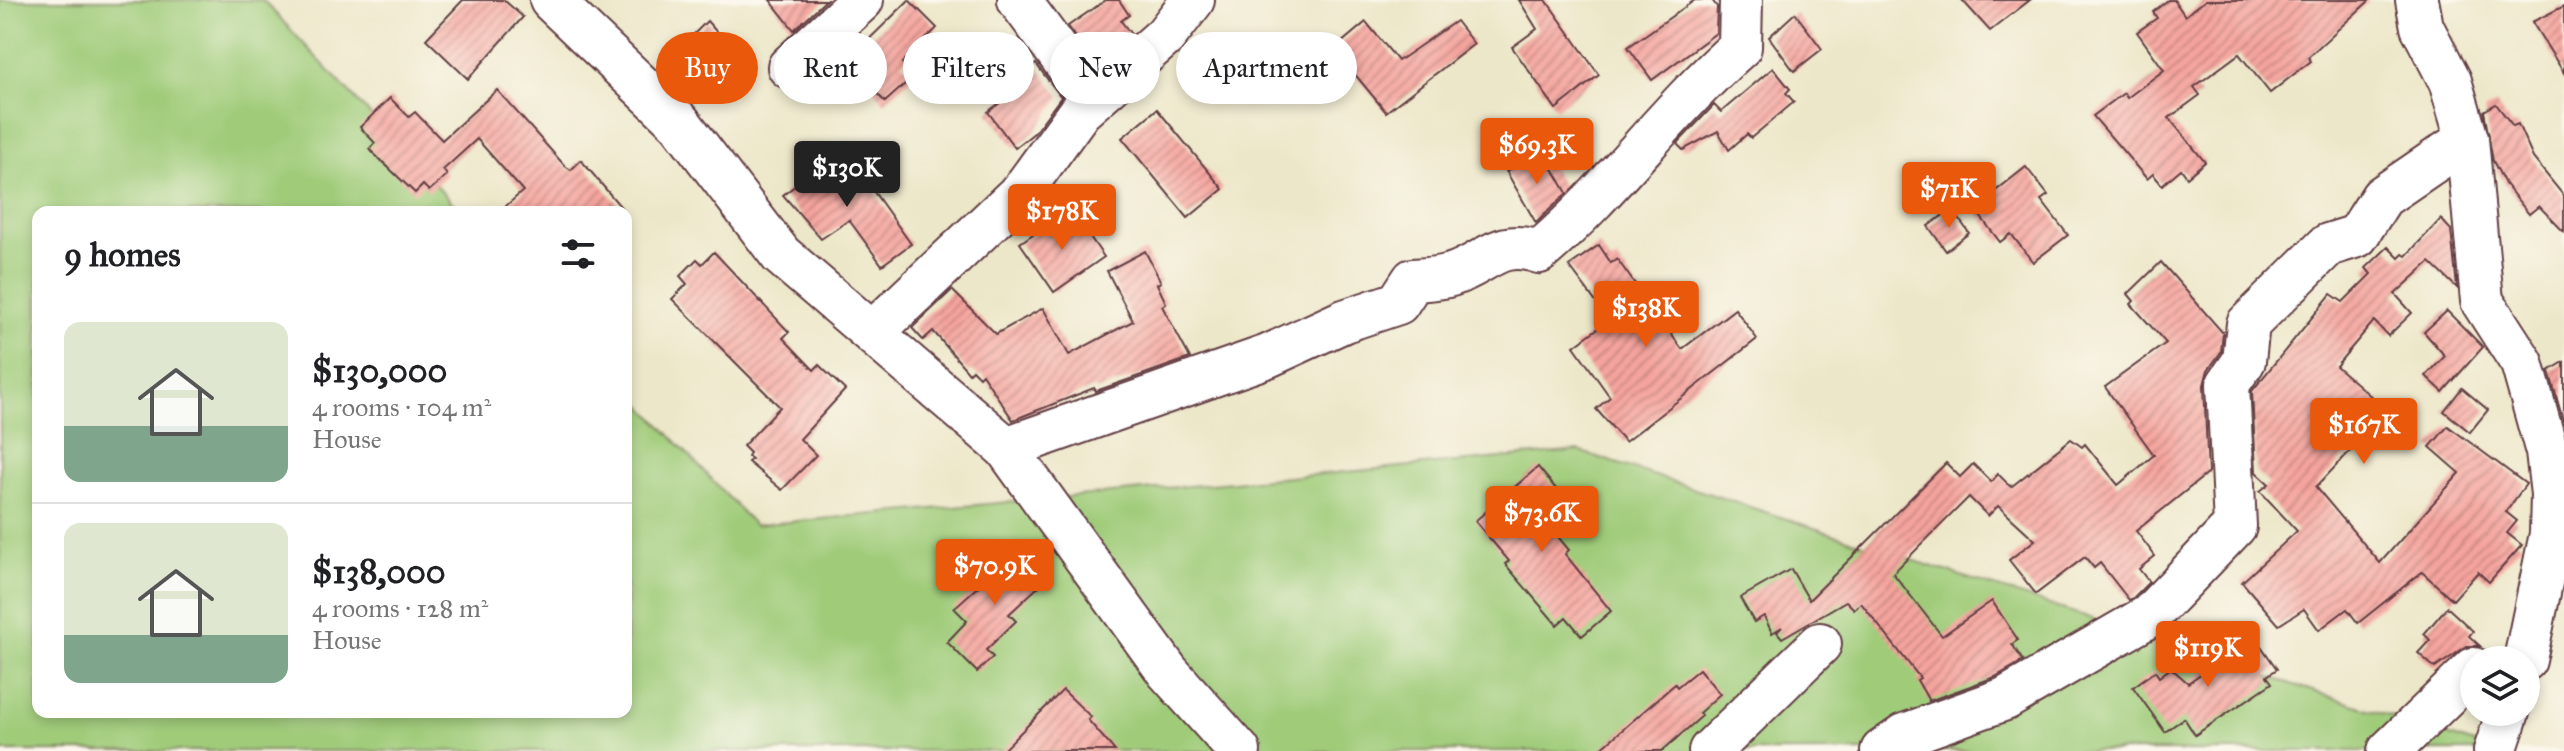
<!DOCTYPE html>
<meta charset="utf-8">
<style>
:root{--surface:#fff;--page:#f6f6f6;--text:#202124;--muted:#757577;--line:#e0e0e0;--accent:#ea580c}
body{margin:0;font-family:"IM FELL Great Primer",serif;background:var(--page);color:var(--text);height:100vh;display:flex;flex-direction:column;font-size:30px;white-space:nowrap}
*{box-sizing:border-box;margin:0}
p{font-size:26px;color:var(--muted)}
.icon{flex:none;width:44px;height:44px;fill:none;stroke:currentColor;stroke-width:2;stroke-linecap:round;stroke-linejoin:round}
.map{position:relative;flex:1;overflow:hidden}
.details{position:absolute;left:32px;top:206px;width:600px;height:512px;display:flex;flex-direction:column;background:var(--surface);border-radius:16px;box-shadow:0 4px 12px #0003}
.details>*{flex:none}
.guide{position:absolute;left:656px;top:32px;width:760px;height:72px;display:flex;gap:16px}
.buttons{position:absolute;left:2460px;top:646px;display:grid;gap:16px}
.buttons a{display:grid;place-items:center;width:80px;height:80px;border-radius:50%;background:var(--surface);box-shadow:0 4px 12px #0003;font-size:40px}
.price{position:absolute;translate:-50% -68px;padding:0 18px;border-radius:8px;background:var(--accent);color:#fff;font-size:26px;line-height:52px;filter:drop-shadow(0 2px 4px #0008)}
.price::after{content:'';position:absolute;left:50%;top:48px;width:24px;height:18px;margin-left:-12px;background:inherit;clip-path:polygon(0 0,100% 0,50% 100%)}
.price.current{background:#222;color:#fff}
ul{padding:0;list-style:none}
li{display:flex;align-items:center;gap:24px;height:200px;padding:0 32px}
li+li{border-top:2px solid var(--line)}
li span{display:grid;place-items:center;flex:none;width:224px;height:160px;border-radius:16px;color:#555}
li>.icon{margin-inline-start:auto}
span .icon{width:96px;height:96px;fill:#fffc;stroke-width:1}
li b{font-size:34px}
h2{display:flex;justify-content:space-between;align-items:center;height:96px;padding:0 32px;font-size:34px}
.tag{padding:0 28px;border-radius:36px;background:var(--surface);box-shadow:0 4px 12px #0003;font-size:28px;line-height:72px}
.tag.current{background:var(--accent);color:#fff}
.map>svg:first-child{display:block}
.green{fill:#a0cc7a;stroke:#757652;stroke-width:2}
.building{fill:url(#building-hatch)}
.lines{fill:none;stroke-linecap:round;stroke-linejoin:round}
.minor-casing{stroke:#623d43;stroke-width:46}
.minor{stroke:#fff;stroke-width:42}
</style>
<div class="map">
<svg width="2564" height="751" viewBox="0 0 2564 751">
<defs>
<pattern id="building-hatch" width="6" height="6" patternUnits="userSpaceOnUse" patternTransform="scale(2)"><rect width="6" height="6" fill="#f5a49d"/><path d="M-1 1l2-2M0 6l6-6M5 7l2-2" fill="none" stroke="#c88580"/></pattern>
</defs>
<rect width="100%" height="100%" fill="#fbf7ec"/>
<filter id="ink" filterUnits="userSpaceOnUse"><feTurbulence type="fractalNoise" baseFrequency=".0125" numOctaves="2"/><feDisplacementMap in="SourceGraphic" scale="16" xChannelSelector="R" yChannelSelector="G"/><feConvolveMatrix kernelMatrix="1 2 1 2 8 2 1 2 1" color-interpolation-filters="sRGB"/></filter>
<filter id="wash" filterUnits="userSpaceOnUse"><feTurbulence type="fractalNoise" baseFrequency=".006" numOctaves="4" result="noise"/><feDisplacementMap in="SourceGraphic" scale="32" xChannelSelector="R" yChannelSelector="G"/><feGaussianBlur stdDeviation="1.8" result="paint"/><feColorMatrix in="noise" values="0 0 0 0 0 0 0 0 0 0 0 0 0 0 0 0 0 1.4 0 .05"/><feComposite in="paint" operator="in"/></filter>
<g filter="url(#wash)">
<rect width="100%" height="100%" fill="#ede7c9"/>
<polygon class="green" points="0,0 263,0 461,212 38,212 38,712 626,712 626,388 754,525 1579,451 2496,751 0,751"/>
<g id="blocks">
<g class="building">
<polygon points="463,0 504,0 523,17 468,79 426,39"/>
<polygon points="770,0 826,0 794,30"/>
<polygon points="909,0 937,28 902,63 914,76 885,102 872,88 867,93 853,77 857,72 847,61"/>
<polygon points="1106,0 1119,0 1129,15 1121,21 1131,34 1096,65 1068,26"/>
<polygon points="1519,0 1546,0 1599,75 1556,109 1512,47 1537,29"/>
<polygon points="1695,0 1712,0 1717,7 1716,33 1652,80 1628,47"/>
<polygon points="1962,0 2030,0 1990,31"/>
<polygon points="2168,0 2174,0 2185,16 2206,0 2370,0 2308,57 2311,61 2270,93 2239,54 2194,87 2200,95 2169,118 2205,162 2187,177 2181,169 2162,185 2153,174 2147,179 2093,116 2124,93 2127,98 2164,70 2137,32 2157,18 2153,12"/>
<polygon points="2564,6 2564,73 2532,22"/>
<polygon points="1795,13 1822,49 1794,71 1769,37"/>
<polygon points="707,21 722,38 674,84 659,69"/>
<polygon points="1456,21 1474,44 1386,112 1334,49 1366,22 1398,61"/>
<polygon points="1036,64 1061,97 1034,133 1015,148 988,112 1019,88 1013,81"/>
<polygon points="1773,68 1790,89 1786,93 1794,102 1751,138 1747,134 1729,150 1718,131 1683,150 1677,144 1714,105 1721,112"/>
<polygon points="497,90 565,166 571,170 581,160 625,212 499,212 523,191 477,139 443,170 447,175 429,191 423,185 415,193 369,149 375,143 360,127 390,98 409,117 415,112 442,140"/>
<polygon points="2496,104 2513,126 2518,124 2533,158 2564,196 2564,232 2539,206 2529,214 2505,184 2493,161 2484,111"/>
<polygon points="1157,109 1223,189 1188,218 1122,138"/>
<polygon points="1544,153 1567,193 1536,223 1506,171"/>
<polygon points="833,157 849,178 859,171 911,244 882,265 849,220 821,239 783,195"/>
<polygon points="2026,167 2048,195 2041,200 2068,235 2033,262 2011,234 2000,242 1974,208"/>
<polygon points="1952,209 1969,233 1946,251 1928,226"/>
<polygon points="1074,214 1104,257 1054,292 1020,243 1052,221 1056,226"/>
<polygon points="2441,219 2451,230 2457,288 2430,262 2395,294 2412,313 2388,336 2374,321 2336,366 2388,411 2316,487 2380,563 2460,473 2430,447 2448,426 2526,484 2506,512 2517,521 2507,533 2522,545 2489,582 2478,572 2453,600 2422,572 2358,623 2347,609 2319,630 2304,609 2279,625 2242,582 2297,531 2260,491 2269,484 2256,472 2252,391 2331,294 2343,302 2371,274 2366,268 2388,247 2399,258 2403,254 2406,256"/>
<polygon points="1599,245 1611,263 1617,259 1682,349 1735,309 1757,339 1625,442 1596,409 1610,397 1574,346 1609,320 1569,266"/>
<polygon points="1145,251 1161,282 1157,284 1166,303 1162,306 1190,358 1096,391 1094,388 1013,420 982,374 979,377 972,370 969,373 933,331 923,340 912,328 952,290 996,334 1043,308 1069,355 1133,321 1107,271"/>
<polygon points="714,252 789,332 783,338 814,370 819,365 845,390 800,439 816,455 782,490 748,462 752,459 748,456 750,453 743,446 780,407 672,299 687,284 680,276 697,259 702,264"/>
<polygon points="2161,262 2223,333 2221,352 2208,370 2204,385 2208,473 2136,531 2155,556 2139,569 2149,582 2134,597 2129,600 2100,563 2094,568 2085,557 2036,594 2009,560 2035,540 1998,506 1988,516 1969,497 1893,573 1942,636 1992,601 2018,640 2012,644 2023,661 1995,677 1929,701 1917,680 1920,678 1861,603 1854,609 1846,601 1782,638 1777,632 1782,627 1772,633 1764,616 1754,622 1740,598 1791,569 1809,600 1946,463 1960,477 1973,464 1991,482 1998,474 2011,487 2071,439 2082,447 2085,444 2118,485 2154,455 2105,387 2166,343 2131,304 2134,301 2128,294"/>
<polygon points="2447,311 2483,347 2443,392 2426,376 2445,356 2424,332"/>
<polygon points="2564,362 2564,424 2549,371"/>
<polygon points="2462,388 2488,410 2470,432 2444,411"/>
<polygon points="1538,467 1562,496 1539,514 1569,550 1565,554 1611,611 1582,636 1566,617 1557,625 1505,564 1509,561 1475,521"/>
<polygon points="1021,548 1050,576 1009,614 1016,621 986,650 993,657 977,672 947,642 967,621 954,608"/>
<polygon points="2447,607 2473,631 2469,636 2480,646 2467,646 2435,668 2418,653 2430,640 2424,634"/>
<polygon points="2254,636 2277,669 2267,676 2272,683 2195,735 2184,718 2165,732 2133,687 2155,671 2159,677 2171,668 2188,683"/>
<polygon points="1699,669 1720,694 1699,713 1702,716 1662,751 1598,751 1675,684 1677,687"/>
<polygon points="1063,690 1091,717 1088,720 1115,751 1002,751"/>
</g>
</g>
</g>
<g filter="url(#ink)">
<use href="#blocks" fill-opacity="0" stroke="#623d43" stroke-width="2"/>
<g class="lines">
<defs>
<g id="minor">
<polyline points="551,0 680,123 781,255 1006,448 1168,672 1239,751"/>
<polyline points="1019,0 1092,99"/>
<polyline points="2417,0 2422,27 2450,81 2467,139 2482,301 2522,363 2547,452 2552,494 2551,534 2525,660"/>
<polyline points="789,67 862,0"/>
<polyline points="873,332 1022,191 1080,111 1165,36 1193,0"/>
<path d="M 1006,448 L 1268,356 L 1344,321 L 1398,303 L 1413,280 C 1425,279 1439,279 1451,275 C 1487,264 1497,238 1539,252 C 1612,190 1667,111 1740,47 L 1741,0"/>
<polyline points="1710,751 1820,644"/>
<polyline points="1882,751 1905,735 2005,699 2149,616 2235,526 2228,384 2244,361 2248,324 2328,245 2357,236 2382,197 2467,139"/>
<polyline points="2389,751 2474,669"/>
<polyline points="2495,751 2508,712"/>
</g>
</defs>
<use href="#minor" class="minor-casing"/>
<use href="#minor" class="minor"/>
</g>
</g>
</svg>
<div class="buttons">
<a><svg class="icon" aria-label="layers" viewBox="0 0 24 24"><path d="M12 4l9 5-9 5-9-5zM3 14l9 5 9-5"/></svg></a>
</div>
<b class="price" style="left:1537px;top:186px">$69.3K</b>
<b class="price current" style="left:847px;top:209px">$130K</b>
<b class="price" style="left:1949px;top:230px">$71K</b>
<b class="price" style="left:1062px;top:252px">$178K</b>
<b class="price" style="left:1646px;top:349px">$138K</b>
<b class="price" style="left:2364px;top:466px">$167K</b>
<b class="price" style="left:1542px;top:554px">$73.6K</b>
<b class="price" style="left:995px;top:607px">$70.9K</b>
<b class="price" style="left:2208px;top:689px">$119K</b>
<div class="guide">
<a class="tag current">Buy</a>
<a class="tag">Rent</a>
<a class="tag">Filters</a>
<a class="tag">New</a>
<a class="tag">Apartment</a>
</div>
<section class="details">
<h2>9 homes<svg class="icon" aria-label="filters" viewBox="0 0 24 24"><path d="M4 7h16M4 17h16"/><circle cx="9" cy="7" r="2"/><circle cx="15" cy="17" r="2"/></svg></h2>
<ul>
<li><span style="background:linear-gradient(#dfe7d0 65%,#7fa58c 0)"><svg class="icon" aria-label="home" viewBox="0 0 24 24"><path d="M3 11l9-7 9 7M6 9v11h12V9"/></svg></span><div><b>$130,000</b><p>4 rooms · 104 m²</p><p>House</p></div></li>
<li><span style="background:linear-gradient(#dfe7d0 70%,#7fa58c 0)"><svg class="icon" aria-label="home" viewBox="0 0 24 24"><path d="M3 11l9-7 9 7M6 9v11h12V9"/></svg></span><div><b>$138,000</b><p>4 rooms · 128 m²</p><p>House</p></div></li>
</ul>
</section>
</div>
